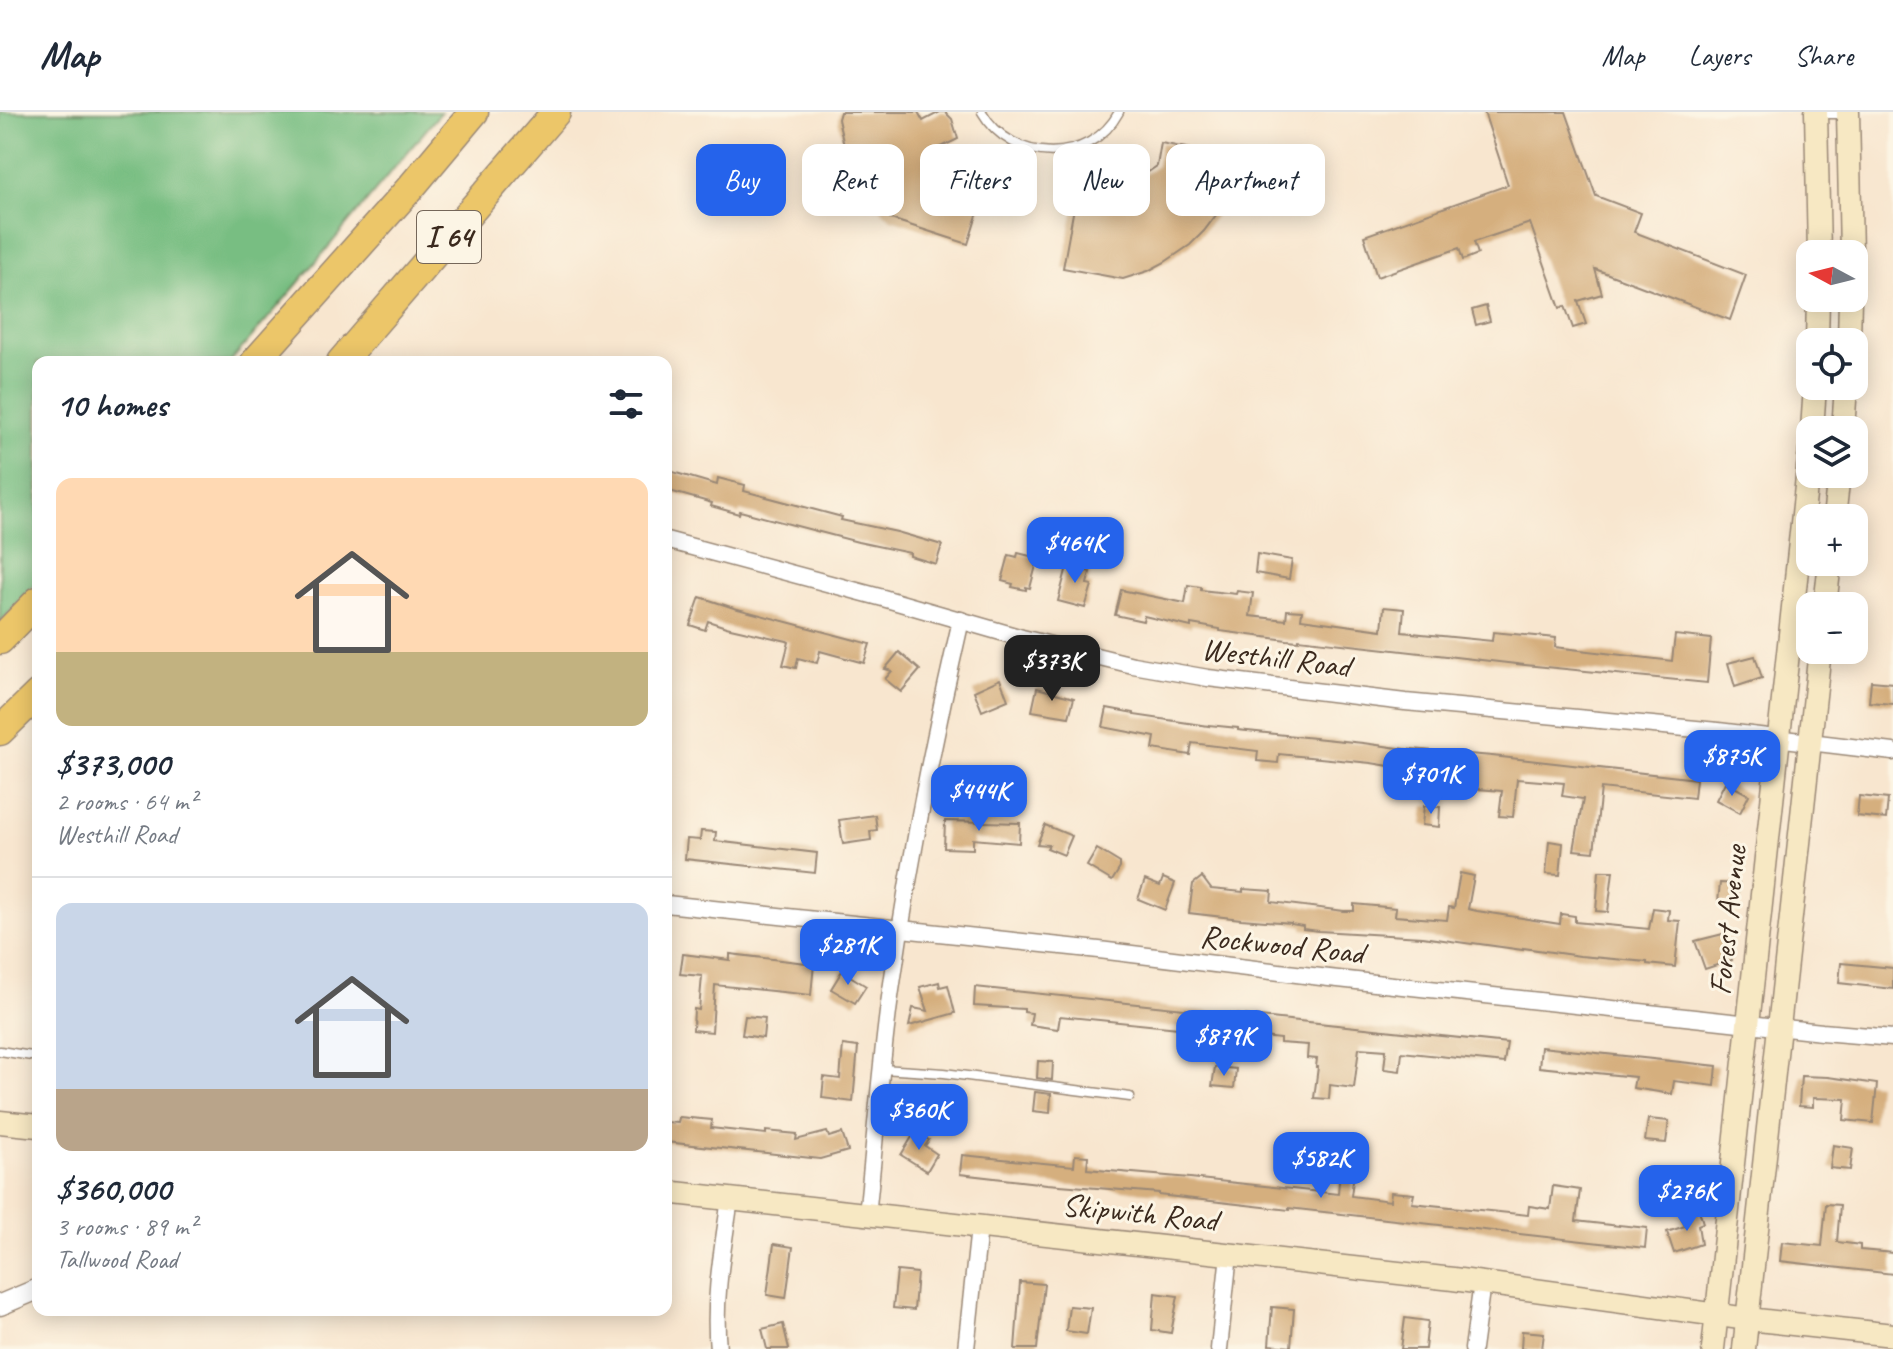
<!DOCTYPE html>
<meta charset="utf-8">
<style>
:root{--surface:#fff;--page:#f6f6f7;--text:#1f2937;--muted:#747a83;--line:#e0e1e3;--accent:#2563eb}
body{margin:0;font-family:Caveat,sans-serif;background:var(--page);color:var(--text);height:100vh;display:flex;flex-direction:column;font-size:30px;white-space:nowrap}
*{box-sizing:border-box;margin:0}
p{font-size:26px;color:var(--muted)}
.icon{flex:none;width:44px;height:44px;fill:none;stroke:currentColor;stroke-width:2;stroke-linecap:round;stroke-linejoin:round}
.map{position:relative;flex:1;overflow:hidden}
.drawer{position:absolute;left:32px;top:244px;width:640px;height:960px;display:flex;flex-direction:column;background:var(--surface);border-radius:16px;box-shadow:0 4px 20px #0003}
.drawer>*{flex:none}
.hud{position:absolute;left:696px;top:32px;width:760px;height:72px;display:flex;gap:16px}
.needle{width:52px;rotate:277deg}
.controls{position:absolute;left:1796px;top:128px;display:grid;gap:16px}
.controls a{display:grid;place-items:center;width:72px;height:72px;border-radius:16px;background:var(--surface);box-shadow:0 4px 20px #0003;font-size:40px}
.price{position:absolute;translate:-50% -68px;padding:0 18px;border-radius:16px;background:var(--accent);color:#fff;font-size:26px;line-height:52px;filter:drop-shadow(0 2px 4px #0008)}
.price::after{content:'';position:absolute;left:50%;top:48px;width:24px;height:18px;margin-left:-12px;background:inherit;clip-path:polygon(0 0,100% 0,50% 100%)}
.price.selected{background:#222;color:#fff}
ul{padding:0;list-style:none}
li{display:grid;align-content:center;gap:16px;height:424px;padding:0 24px}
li+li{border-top:2px solid var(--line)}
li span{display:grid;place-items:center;height:248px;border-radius:16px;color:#555}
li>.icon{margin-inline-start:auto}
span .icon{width:144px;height:144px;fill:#fffc;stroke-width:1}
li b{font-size:34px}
h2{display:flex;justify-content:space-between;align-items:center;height:96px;padding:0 24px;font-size:34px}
.tag{padding:0 28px;border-radius:16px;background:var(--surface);box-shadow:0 4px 20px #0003;font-size:28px;line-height:72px}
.tag.selected{background:var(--accent);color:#fff}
header{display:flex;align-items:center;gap:48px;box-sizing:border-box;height:112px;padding:0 40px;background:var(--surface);border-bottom:2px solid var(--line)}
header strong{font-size:38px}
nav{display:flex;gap:44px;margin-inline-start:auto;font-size:28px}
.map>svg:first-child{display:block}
.forest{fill:#78be82;stroke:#5a7450;stroke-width:2}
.building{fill:#d5af7e}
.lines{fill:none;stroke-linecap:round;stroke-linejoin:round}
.service-casing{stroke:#9a8876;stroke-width:11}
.minor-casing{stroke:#9a8876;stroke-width:19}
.tertiary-casing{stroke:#9a8876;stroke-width:23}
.secondary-casing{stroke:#9a8876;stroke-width:25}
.motorway-casing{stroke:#9a8876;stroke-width:31}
.service{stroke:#fff;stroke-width:8}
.minor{stroke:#fff;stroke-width:16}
.tertiary{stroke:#fff;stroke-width:20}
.secondary{stroke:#f7e8c3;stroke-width:22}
.motorway{stroke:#ecc669;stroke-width:28}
.labels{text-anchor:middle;stroke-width:6;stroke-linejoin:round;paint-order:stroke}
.shield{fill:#fcf5e5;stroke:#75675a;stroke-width:2}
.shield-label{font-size:30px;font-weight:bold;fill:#3b2a1e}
.street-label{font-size:32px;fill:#3b2a1e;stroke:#fcf5e5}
</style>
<header>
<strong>Map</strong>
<nav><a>Map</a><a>Layers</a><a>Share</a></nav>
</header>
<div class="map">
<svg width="1893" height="1237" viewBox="0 0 1893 1237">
<rect width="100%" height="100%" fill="#fcf5e5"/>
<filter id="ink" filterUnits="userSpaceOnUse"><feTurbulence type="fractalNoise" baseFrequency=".0125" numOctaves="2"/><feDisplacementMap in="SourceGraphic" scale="16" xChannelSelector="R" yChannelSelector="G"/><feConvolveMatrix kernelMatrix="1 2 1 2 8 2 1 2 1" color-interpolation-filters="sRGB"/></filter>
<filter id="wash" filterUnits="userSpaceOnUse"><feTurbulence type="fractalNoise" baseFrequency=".006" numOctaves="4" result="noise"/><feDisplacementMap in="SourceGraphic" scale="32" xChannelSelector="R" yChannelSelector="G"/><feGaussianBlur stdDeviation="1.8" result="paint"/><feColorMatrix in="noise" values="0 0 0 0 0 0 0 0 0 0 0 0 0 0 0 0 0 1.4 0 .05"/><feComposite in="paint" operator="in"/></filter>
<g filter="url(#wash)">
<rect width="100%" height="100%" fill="#f8e6cf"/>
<polygon class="forest" points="0,0 441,0 295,175 230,250 38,250 38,469 0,511"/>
<g id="blocks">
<g class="building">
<polygon points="840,0 918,0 923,9 940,0 945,0 952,7 958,27 937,37 946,54 988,68 968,132 891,107 877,93 864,78 850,53 844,34 838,7"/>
<polygon points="1484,0 1566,0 1596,84 1641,101 1634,120 1746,163 1730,208 1595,157 1602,182 1578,189 1586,212 1573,216 1565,194 1560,196 1530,111 1474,130 1478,142 1463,148 1459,136 1377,165 1364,124 1508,73"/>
<polygon points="1161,31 1227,44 1216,103 1204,119 1190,133 1165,150 1148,159 1123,167 1063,156 1075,90 1099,94 1115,83 1104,68 1109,60 1120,52 1130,50 1141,65 1157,54"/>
<polygon points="1486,194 1490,209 1476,213 1472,198"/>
<polygon points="666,358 717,373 718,366 745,373 744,379 842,405 841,408 897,420 942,433 936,452 910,444 910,441 858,430 740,399 739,402 711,394 712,391 666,378"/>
<polygon points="1018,441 1038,446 1030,476 1026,475 1026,478 1012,475 1013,472 1002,469 1009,443 1017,445"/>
<polygon points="1257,442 1292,448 1289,467 1255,461"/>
<polygon points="1069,447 1082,451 1080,457 1090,460 1087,472 1092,473 1085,496 1058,489"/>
<polygon points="1188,473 1201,475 1201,478 1236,482 1237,479 1253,481 1250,504 1286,508 1287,498 1302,499 1301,507 1382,518 1384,495 1404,497 1402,520 1492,529 1493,520 1556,526 1555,535 1672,549 1675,523 1711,527 1707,571 1525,553 1299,527 1299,529 1287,528 1220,519 1220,517 1191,512 1191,515 1144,504 1143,509 1115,503 1121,478 1185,491"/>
<polygon points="700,485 734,496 870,532 864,551 820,539 817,551 798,546 796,556 783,553 789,530 787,529 726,515 708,509 705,518 690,513"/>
<polygon points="899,540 920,558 901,580 885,567 892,559 885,557"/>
<polygon points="1755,544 1762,566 1735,575 1728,551"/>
<polygon points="1000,567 1008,588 982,599 974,579"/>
<polygon points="1871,569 1893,571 1893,592 1869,590"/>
<polygon points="1037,576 1074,586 1069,605 1032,599"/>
<polygon points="1107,596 1134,601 1134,603 1209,614 1209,613 1238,616 1238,618 1363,631 1413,638 1413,637 1492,644 1696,667 1694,686 1601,676 1594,740 1574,738 1583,687 1562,684 1564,671 1517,667 1513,705 1499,704 1502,679 1465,676 1466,662 1420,657 1420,659 1371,651 1279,642 1278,651 1257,649 1258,639 1192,631 1190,643 1153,637 1155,625 1103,615"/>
<polygon points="1725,670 1749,683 1740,701 1716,688"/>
<polygon points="1859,684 1888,687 1886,707 1857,704"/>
<polygon points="1424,694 1440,695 1439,715 1422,713"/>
<polygon points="875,703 877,718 870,719 871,728 843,732 839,708"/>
<polygon points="945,709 1020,711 1019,731 973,727 973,737 944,736"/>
<polygon points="1045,713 1072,724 1064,743 1047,736 1049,733 1037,732"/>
<polygon points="701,719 716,720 715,729 817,741 815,761 685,747 687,727 700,728"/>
<polygon points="1549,729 1563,731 1560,763 1546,762"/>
<polygon points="1097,737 1120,751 1120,756 1112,769 1087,754"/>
<polygon points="1599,759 1613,759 1608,800 1596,799"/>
<polygon points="1460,761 1474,764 1468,797 1477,799 1560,812 1561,802 1575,804 1575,810 1649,817 1653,796 1669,798 1668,808 1680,809 1675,855 1647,852 1647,850 1580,844 1523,836 1523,838 1473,831 1472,832 1422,825 1319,819 1303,817 1303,814 1291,812 1291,811 1241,807 1189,801 1193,772 1202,765 1211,777 1243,780 1243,777 1272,779 1271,790 1344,799 1354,799 1354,792 1396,796 1395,804 1447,808 1449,795 1454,796"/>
<polygon points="1163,766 1175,771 1165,798 1138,787 1145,768 1160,774"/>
<polygon points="1720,771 1739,772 1737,792 1718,790"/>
<polygon points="1723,822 1732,848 1705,857 1695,829"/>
<polygon points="683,842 730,848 730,842 814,852 811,883 715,873 712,920 693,918 694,897 699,898 702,864 680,862"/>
<polygon points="1841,851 1893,856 1893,877 1839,871"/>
<polygon points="842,859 866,874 855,891 831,877"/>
<polygon points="939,870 940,875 948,873 955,901 909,914 913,896 928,899 920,875"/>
<polygon points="975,875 1507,931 1504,951 1402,940 1400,959 1384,957 1386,938 1359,936 1354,976 1330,973 1329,987 1314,986 1318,955 1316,955 1317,947 1307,946 1308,933 1280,931 1280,927 1228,921 1060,904 1058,917 1030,913 1032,901 1024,900 1024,897 974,894"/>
<polygon points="745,904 765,906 763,926 742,923"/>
<polygon points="843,933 858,935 853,990 822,986 824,965 840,967"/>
<polygon points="1541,935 1717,954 1715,974 1674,969 1672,982 1633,976 1635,965 1539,955"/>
<polygon points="1038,949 1053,950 1052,968 1037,966"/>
<polygon points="1215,955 1236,957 1234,976 1212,974"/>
<polygon points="1801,964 1828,965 1877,972 1873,1011 1844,1008 1846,987 1813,986 1813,995 1799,994"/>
<polygon points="1035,980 1051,982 1050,1001 1033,999"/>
<polygon points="679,1005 712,1008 711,1016 766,1022 766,1019 797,1022 796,1028 827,1020 829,1025 842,1021 848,1039 820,1047 666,1030 666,1010 678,1011"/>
<polygon points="1648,1007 1669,1009 1666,1031 1645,1029"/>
<polygon points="915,1020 929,1028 925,1034 937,1042 927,1059 901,1043"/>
<polygon points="1833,1033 1853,1036 1850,1058 1830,1056"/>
<polygon points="962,1043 1074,1054 1075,1043 1088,1044 1087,1057 1190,1066 1338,1082 1340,1058 1354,1060 1351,1084 1390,1089 1391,1080 1414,1082 1412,1091 1528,1103 1529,1094 1550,1097 1553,1074 1574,1077 1580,1078 1576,1109 1619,1114 1619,1113 1647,1116 1645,1136 1289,1096 1289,1098 1159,1083 1159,1081 1047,1072 960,1062"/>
<polygon points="1826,1092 1840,1093 1837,1130 1860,1133 1860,1138 1893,1141 1893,1162 1780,1149 1782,1130 1822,1134"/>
<polygon points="1699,1098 1703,1111 1698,1113 1701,1132 1674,1141 1667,1120 1685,1114 1682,1104"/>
<polygon points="774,1132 793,1135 786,1186 767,1183"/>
<polygon points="897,1159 917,1161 914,1198 893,1196"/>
<polygon points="1020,1170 1044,1172 1037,1237 1015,1237"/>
<polygon points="1155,1181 1178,1184 1171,1221 1152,1218"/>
<polygon points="1069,1194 1091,1196 1087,1222 1066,1219"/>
<polygon points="1272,1195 1294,1197 1291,1235 1269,1233"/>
<polygon points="1405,1206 1428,1209 1425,1237 1401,1237"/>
<polygon points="783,1212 789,1237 767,1237 762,1217"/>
<polygon points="1522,1219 1544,1221 1542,1237 1521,1237"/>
</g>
</g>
</g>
<g filter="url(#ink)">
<use href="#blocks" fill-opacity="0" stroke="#9a8876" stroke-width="2"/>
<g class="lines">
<defs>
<g id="service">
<path d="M 982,0 C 1012,52 1090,54 1119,0"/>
<polyline points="1816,2 1847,2"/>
<polyline points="0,939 38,945"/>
<polyline points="882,957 944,961 1130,985"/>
</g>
<g id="minor">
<polyline points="666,428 883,486 1022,526 1133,553 1208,566 1405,590 1718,619 1893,640"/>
<polyline points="666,792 1099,838 1329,866 1822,920 1893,926"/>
<path d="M 867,1103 C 875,1030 880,957 890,885 C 908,758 932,632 961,508"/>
<path d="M 718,1237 C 713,1187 723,1136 730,1087"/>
<polyline points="966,1237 979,1115"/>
<polyline points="1219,1237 1229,1142"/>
<polyline points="1473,1237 1482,1171"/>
</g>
<polyline id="tertiary" points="0,1193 38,1177"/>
<g id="secondary">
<polyline points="1816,0 1819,142"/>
<polyline points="1848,0 1851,142"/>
<polyline points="1817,230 1818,186"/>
<polyline points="1849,230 1850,186"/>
<polyline points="1812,318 1815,274"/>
<polyline points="1843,318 1846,274"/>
<polyline points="1834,406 1839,362"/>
<polyline points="1825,494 1830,450"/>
<polyline points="0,1010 38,1014"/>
<polyline points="666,1080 1453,1167 1748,1207 1893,1223"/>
<polyline points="1713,1237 1810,337"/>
<polyline points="1744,1237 1820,538"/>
</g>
<g id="motorway">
<polyline points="255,250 412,74 474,0"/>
<polyline points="341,250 556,0"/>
<polyline points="0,528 38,489"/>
<polyline points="0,619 38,582"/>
</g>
</defs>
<use href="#service" class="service-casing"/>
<use href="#minor" class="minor-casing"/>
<use href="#tertiary" class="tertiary-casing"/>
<use href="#secondary" class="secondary-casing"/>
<use href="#motorway" class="motorway-casing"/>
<use href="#service" class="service"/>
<use href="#minor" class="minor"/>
<use href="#tertiary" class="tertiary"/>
<use href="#secondary" class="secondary"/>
<use href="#motorway" class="motorway"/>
</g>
</g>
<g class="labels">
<rect class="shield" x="417" y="99" width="64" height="52" rx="6"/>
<g class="shield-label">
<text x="449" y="135">I 64</text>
</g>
<g class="street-label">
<text transform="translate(1276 545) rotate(7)" y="11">Westhill Road</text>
<text transform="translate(1727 808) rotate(-84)" y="11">Forest Avenue</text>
<text transform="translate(1282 832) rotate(6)" y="11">Rockwood Road</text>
<text transform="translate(1140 1100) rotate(6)" y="11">Skipwith Road</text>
</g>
</g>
</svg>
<div class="controls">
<a><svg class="needle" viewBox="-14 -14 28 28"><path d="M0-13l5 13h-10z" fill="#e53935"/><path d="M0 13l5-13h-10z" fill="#747a83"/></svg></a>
<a><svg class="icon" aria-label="locate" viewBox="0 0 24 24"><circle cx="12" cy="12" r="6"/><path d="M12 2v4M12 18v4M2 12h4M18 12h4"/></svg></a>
<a><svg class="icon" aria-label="layers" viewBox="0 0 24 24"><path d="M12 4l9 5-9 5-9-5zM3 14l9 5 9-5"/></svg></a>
<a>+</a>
<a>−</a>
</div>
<b class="price" style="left:1075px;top:473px">$464K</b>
<b class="price selected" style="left:1052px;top:591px">$373K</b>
<b class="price" style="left:1732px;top:686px">$875K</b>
<b class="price" style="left:1431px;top:704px">$701K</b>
<b class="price" style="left:979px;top:721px">$444K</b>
<b class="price" style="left:848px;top:875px">$281K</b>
<b class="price" style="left:1224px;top:966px">$879K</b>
<b class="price" style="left:919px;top:1040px">$360K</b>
<b class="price" style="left:1321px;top:1088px">$582K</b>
<b class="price" style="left:1687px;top:1121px">$276K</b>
<div class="hud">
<a class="tag selected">Buy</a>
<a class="tag">Rent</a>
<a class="tag">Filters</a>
<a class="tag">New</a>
<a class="tag">Apartment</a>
</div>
<section class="drawer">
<h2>10 homes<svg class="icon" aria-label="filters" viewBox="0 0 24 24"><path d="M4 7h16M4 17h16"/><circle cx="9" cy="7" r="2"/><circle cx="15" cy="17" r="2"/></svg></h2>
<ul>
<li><span style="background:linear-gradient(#ffd9b3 70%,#c2b280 0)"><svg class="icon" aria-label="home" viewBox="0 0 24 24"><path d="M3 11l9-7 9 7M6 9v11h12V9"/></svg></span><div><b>$373,000</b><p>2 rooms · 64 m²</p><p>Westhill Road</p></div></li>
<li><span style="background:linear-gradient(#c9d6e8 75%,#b9a48a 0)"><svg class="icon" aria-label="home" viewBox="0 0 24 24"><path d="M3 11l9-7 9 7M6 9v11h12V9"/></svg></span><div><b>$360,000</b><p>3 rooms · 89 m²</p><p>Tallwood Road</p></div></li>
</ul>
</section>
</div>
